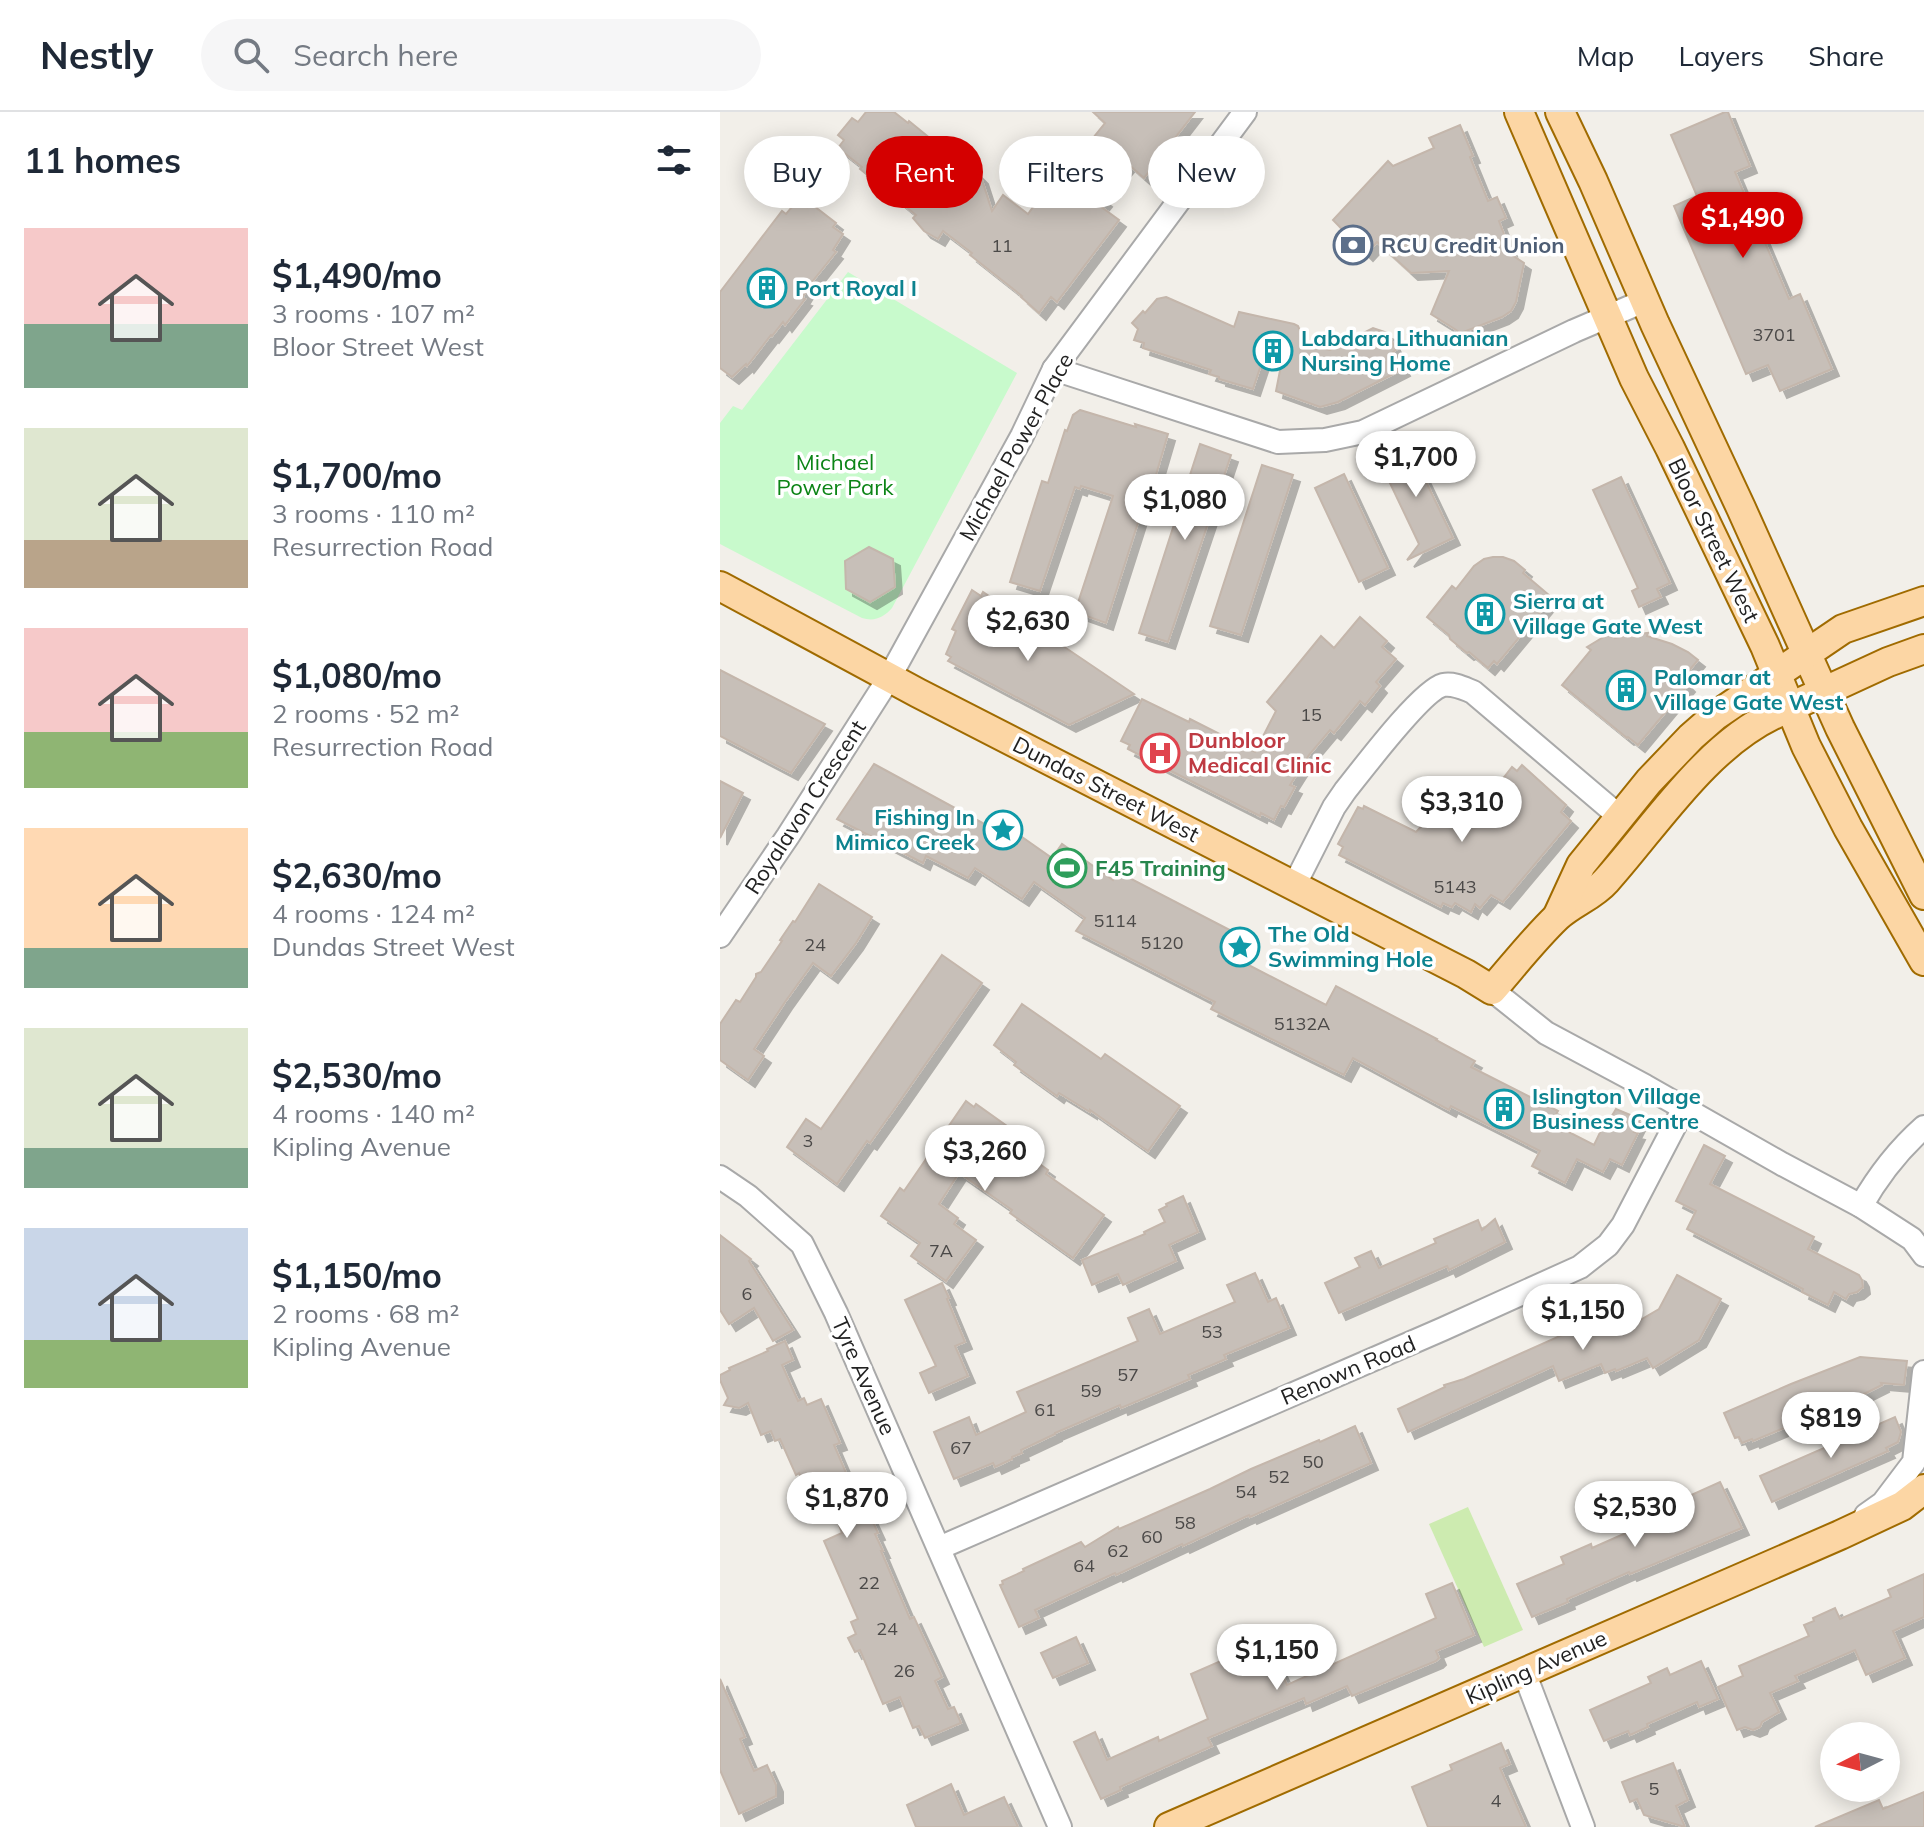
<!DOCTYPE html>
<meta charset="utf-8">
<style>
:root{--surface:#fff;--page:#f6f6f7;--text:#1f2937;--muted:#747a83;--line:#e0e1e3;--accent:#d40000}
body{margin:0;font-family:Mulish,sans-serif;background:var(--page);color:var(--text);height:100vh;display:flex;flex-direction:column;font-size:30px;white-space:nowrap}
*{box-sizing:border-box;margin:0}
p{font-size:26px;color:var(--muted)}
.icon{flex:none;width:44px;height:44px;fill:none;stroke:currentColor;stroke-width:2;stroke-linecap:round;stroke-linejoin:round}
.map{position:relative;flex:1;overflow:hidden}
.details{display:flex;flex-direction:column;background:var(--surface);width:720px}
.details>*{flex:none}
.guide{position:absolute;left:24px;top:24px;width:760px;height:72px;display:flex;gap:16px}
.needle{width:52px;rotate:264deg}
.tools{position:absolute;left:1100px;top:1610px;display:grid;gap:16px}
.tools a{display:grid;place-items:center;width:80px;height:80px;border-radius:50%;background:var(--surface);box-shadow:0 4px 20px #0003;font-size:40px}
.price{position:absolute;translate:-50% -68px;padding:0 18px;border-radius:28px;background:#fff;color:#222;font-size:26px;line-height:52px;filter:drop-shadow(0 2px 4px #0008)}
.price::after{content:'';position:absolute;left:50%;top:48px;width:24px;height:18px;margin-left:-12px;background:inherit;clip-path:polygon(0 0,100% 0,50% 100%)}
.price.active{background:var(--accent);color:#fff}
ul{padding:0;list-style:none}
li{display:flex;align-items:center;gap:24px;height:200px;padding:0 24px}
li span{display:grid;place-items:center;flex:none;width:224px;height:160px;border-radius:0px;color:#555}
li>.icon{margin-inline-start:auto}
span .icon{width:96px;height:96px;fill:#fffc;stroke-width:1}
li b{font-size:34px}
h2{display:flex;justify-content:space-between;align-items:center;height:96px;padding:0 24px;font-size:34px}
.chip{padding:0 28px;border-radius:36px;background:var(--surface);box-shadow:0 4px 20px #0003;font-size:28px;line-height:72px}
.chip.active{background:var(--accent);color:#fff}
header{display:flex;align-items:center;gap:48px;box-sizing:border-box;height:112px;padding:0 40px;background:var(--surface);border-bottom:2px solid var(--line)}
header strong{font-size:38px}
nav{display:flex;gap:44px;margin-inline-start:auto;font-size:28px}
.search{width:560px;height:72px;background:var(--page);display:flex;align-items:center;gap:20px;box-sizing:border-box;padding:0 28px;border-radius:44px;color:var(--muted);font-size:30px}
main{display:flex;flex:1;min-height:0}
.map>svg:first-child{display:block}
.grass{fill:#cdebb0}
.park{fill:#c8facc}
.building{fill:#c7bfb8;stroke:#c4b6ab;stroke-width:2;filter:url(#shadow)}
.lines{fill:none;stroke-linecap:round;stroke-linejoin:round}
.minor-casing{stroke:#a9a9a9;stroke-width:26}
.major-casing{stroke:#a06b00;stroke-width:32}
.minor{stroke:#fff;stroke-width:22}
.major{stroke:#fcd6a4;stroke-width:28}
.labels{text-anchor:middle;stroke-width:7;stroke-linejoin:round;paint-order:stroke}
.number-label{font-size:18px;fill:#4b4948}
.service-label{font-size:22px;font-weight:bold;fill:#4e5e75;stroke:#fff;text-anchor:start}
.culture-label{font-size:22px;font-weight:bold;fill:#0d838f;stroke:#fff;text-anchor:start}
.street-label{font-size:22px;fill:#222;stroke:#fff}
.park-label{font-size:22px;fill:#0c8416;stroke:#fff}
.health-label{font-size:22px;font-weight:bold;fill:#be3a42;stroke:#fff;text-anchor:start}
.leisure-label{font-size:22px;font-weight:bold;fill:#27864d;stroke:#fff;text-anchor:start}
</style>
<header>
<strong>Nestly</strong>
<div class="search"><svg class="icon" aria-label="search" viewBox="0 0 24 24"><circle cx="10" cy="10" r="6"/><path d="M15 15l6 6"/></svg>Search here</div>
<nav><a>Map</a><a>Layers</a><a>Share</a></nav>
</header>
<main>
<section class="details">
<h2>11 homes<svg class="icon" aria-label="filters" viewBox="0 0 24 24"><path d="M4 7h16M4 17h16"/><circle cx="9" cy="7" r="2"/><circle cx="15" cy="17" r="2"/></svg></h2>
<ul>
<li><span style="background:linear-gradient(#f6c9c9 60%,#7fa58c 0)"><svg class="icon" aria-label="home" viewBox="0 0 24 24"><path d="M3 11l9-7 9 7M6 9v11h12V9"/></svg></span><div><b>$1,490/mo</b><p>3 rooms · 107 m²</p><p>Bloor Street West</p></div></li>
<li><span style="background:linear-gradient(#dfe7d0 70%,#b9a48a 0)"><svg class="icon" aria-label="home" viewBox="0 0 24 24"><path d="M3 11l9-7 9 7M6 9v11h12V9"/></svg></span><div><b>$1,700/mo</b><p>3 rooms · 110 m²</p><p>Resurrection Road</p></div></li>
<li><span style="background:linear-gradient(#f6c9c9 65%,#8fb573 0)"><svg class="icon" aria-label="home" viewBox="0 0 24 24"><path d="M3 11l9-7 9 7M6 9v11h12V9"/></svg></span><div><b>$1,080/mo</b><p>2 rooms · 52 m²</p><p>Resurrection Road</p></div></li>
<li><span style="background:linear-gradient(#ffd9b3 75%,#7fa58c 0)"><svg class="icon" aria-label="home" viewBox="0 0 24 24"><path d="M3 11l9-7 9 7M6 9v11h12V9"/></svg></span><div><b>$2,630/mo</b><p>4 rooms · 124 m²</p><p>Dundas Street West</p></div></li>
<li><span style="background:linear-gradient(#dfe7d0 75%,#7fa58c 0)"><svg class="icon" aria-label="home" viewBox="0 0 24 24"><path d="M3 11l9-7 9 7M6 9v11h12V9"/></svg></span><div><b>$2,530/mo</b><p>4 rooms · 140 m²</p><p>Kipling Avenue</p></div></li>
<li><span style="background:linear-gradient(#c9d6e8 70%,#8fb573 0)"><svg class="icon" aria-label="home" viewBox="0 0 24 24"><path d="M3 11l9-7 9 7M6 9v11h12V9"/></svg></span><div><b>$1,150/mo</b><p>2 rooms · 68 m²</p><p>Kipling Avenue</p></div></li>
</ul>
</section>
<div class="map">
<svg width="1204" height="1715" viewBox="0 0 1204 1715">
<defs>
<filter id="shadow"><feDropShadow dx="7" dy="7" stdDeviation="0" flood-color="#0004"/></filter>
</defs>
<rect width="100%" height="100%" fill="#f2efe9"/>
<polygon class="grass" points="748,1395 803,1518 764,1535 709,1412"/>
<path class="park" d="M 128,160 L 297,261 L 172,496 C 164,505 155,510 142,506 L 0,432 L 0,311 L 13,294 L 22,298 Z"/>
<g class="building">
<polygon points="146,0 174,0 188,11 189,9 222,36 220,40 235,52 244,53 253,57 261,65 272,99 283,83 308,102 326,77 331,81 343,65 363,80 368,75 385,88 380,94 399,108 337,190 331,185 319,201 301,185 302,184 250,143 252,141 223,119 218,127 204,119 193,106 196,103 140,57 142,55 118,36 124,28 118,23 132,6 138,10"/>
<polygon points="373,0 475,0 424,66 408,52 403,58 389,47 394,41 373,26 385,11"/>
<polygon points="1005,0 1008,0 1030,54 1015,60 1069,187 1080,182 1112,257 1060,279 1048,253 1026,262 954,94 977,84 951,23"/>
<polygon points="740,13 753,44 750,45 768,89 777,85 786,106 779,109 792,143 804,151 796,190 791,199 782,205 741,221 711,202 729,159 691,161 657,130 646,142 613,108 668,49 673,54 714,36 709,26"/>
<polygon points="78,88 87,95 90,91 116,111 113,115 123,122 113,138 116,140 92,170 82,186 85,187 65,213 63,210 52,224 51,223 27,254 26,252 12,265 0,256 0,180 62,99 66,102"/>
<polygon points="446,185 514,215 519,200 574,212 578,214 581,221 580,232 610,238 653,216 668,221 676,238 673,240 683,257 618,290 600,295 556,279 565,233 549,229 533,277 499,267 499,265 489,262 491,258 423,236 424,231 414,228 418,217 412,211 423,199 425,201 437,187"/>
<polygon points="360,298 416,315 415,312 448,322 433,373 430,373 386,511 355,500 393,384 361,374 360,377 355,375 320,479 290,470 322,369 328,371 345,318 347,319 353,303"/>
<polygon points="480,332 511,343 448,530 419,521"/>
<polygon points="688,332 733,426 687,448 699,432 658,346"/>
<polygon points="542,353 573,363 521,523 490,514"/>
<polygon points="624,362 668,456 639,470 595,376"/>
<polygon points="901,365 950,471 937,477 941,485 919,495 912,479 918,476 873,378"/>
<polygon points="149,435 173,447 175,475 150,490 126,477 125,449"/>
<polygon points="773,445 783,445 794,449 805,458 803,461 829,483 824,489 827,492 777,552 774,549 768,556 749,540 747,541 730,527 729,523 707,505 732,474 736,477 754,454 764,447"/>
<polygon points="252,478 261,484 263,480 414,582 349,613 228,549 231,545 226,542 236,519 232,517"/>
<polygon points="640,505 667,529 662,535 676,547 656,570 660,574 645,593 640,589 614,621 610,618 589,643 570,673 575,675 564,695 561,694 554,708 541,701 540,704 445,656 408,637 410,633 401,629 422,587 469,610 470,607 535,640 556,599 547,590 601,524 614,536"/>
<polygon points="892,520 895,526 907,523 928,521 927,524 952,532 968,540 978,548 962,567 968,573 918,633 908,625 907,626 842,573 871,538 867,535"/>
<polygon points="0,558 105,612 71,661 0,624"/>
<polygon points="154,652 279,720 285,713 332,746 342,732 393,768 398,760 527,827 515,846 606,893 616,874 717,927 716,928 755,949 751,955 838,999 831,1011 874,1033 887,1006 890,1007 896,997 915,1005 920,1008 914,1020 918,1021 902,1053 890,1047 883,1060 857,1047 845,1071 812,1054 820,1039 731,994 729,998 633,946 624,963 491,897 495,890 356,819 365,806 314,770 302,787 255,756 248,766 206,744 203,751 117,707"/>
<polygon points="802,653 846,693 841,700 851,709 783,790 771,783 760,796 755,792 751,800 735,791 732,795 723,791 721,795 619,743 623,735 618,732 638,695 643,697 644,694 696,720 709,706 723,699 737,699 754,704 792,655 797,659"/>
<polygon points="0,669 23,681 0,726"/>
<polygon points="99,772 152,805 136,831 111,864 93,851 65,890 34,937 44,944 28,968 0,948 0,912 16,888 20,890 36,865 36,862 41,860 62,829 60,828 73,809 75,810"/>
<polygon points="222,843 262,871 177,993 150,1031 147,1029 117,1072 67,1035 86,1007 101,1017"/>
<polygon points="302,892 381,947 385,942 460,994 428,1039 370,998 370,1000 339,981 337,984 294,953 296,950 274,933"/>
<polygon points="246,989 254,995 256,992 294,1019 288,1029 328,1058 326,1062 384,1103 353,1146 290,1101 292,1098 239,1061 219,1092 238,1106 234,1112 256,1128 226,1169 191,1144 200,1131 161,1104 180,1076 184,1079"/>
<polygon points="984,1033 1005,1044 990,1072 1094,1125 1088,1137 1139,1163 1142,1168 1143,1175 1137,1180 1129,1182 1126,1187 1114,1180 1108,1193 1082,1180 1083,1177 967,1117 976,1099 956,1089"/>
<polygon points="463,1084 478,1120 449,1133 456,1149 403,1173 398,1162 372,1173 362,1148 425,1122 424,1120 445,1110 439,1098 447,1094 446,1092"/>
<polygon points="775,1107 785,1130 729,1158 727,1154 619,1201 605,1171 640,1155 635,1146 651,1139 659,1156 716,1131 714,1127 758,1108 762,1118"/>
<polygon points="0,1123 31,1147 29,1149 73,1218 53,1229 34,1196 9,1212 0,1198"/>
<polygon points="535,1161 548,1190 556,1186 569,1216 504,1243 506,1247 468,1263 470,1267 401,1296 400,1293 335,1321 335,1322 301,1338 302,1341 292,1345 292,1347 275,1355 273,1351 234,1367 214,1320 249,1305 256,1323 306,1300 297,1280 418,1229 408,1206 429,1197 440,1222 515,1190 507,1173"/>
<polygon points="957,1163 1001,1187 979,1228 933,1256 927,1246 896,1259 895,1257 885,1261 881,1252 839,1269 833,1254 688,1320 678,1297 725,1275 724,1273 744,1267 889,1202 898,1221 939,1197"/>
<polygon points="222,1171 229,1186 227,1187 245,1230 235,1234 248,1264 209,1281 200,1261 216,1254 185,1188"/>
<polygon points="65,1229 73,1248 62,1253 78,1289 84,1286 87,1293 101,1287 120,1331 114,1333 129,1368 140,1363 153,1393 146,1395 158,1421 155,1422 163,1439 161,1439 190,1507 194,1505 222,1565 215,1569 228,1597 234,1595 241,1611 205,1626 199,1614 193,1616 180,1585 163,1592 140,1538 135,1540 128,1526 136,1522 131,1510 138,1507 104,1429 122,1421 119,1413 125,1411 103,1362 83,1371 79,1361 76,1363 60,1327 55,1329 51,1319 41,1323 28,1291 19,1296 4,1293 8,1286 0,1268 0,1263 10,1258 9,1256 48,1239 47,1237"/>
<polygon points="1140,1245 1187,1249 1184,1273 1161,1271 1162,1273 1140,1284 1033,1329 1032,1327 1022,1331 1019,1325 1015,1326 1004,1301 1071,1272"/>
<polygon points="1175,1305 1181,1320 1178,1330 1166,1336 1168,1339 1052,1390 1040,1364"/>
<polygon points="635,1314 651,1351 530,1405 529,1403 463,1434 462,1432 396,1463 395,1461 315,1498 319,1506 299,1515 280,1473 283,1472 282,1469 304,1459 303,1457 361,1430 365,1435 398,1415 399,1417 490,1377 531,1357 599,1328 600,1330"/>
<polygon points="1000,1370 1022,1416 910,1462 909,1460 847,1487 848,1490 812,1505 797,1472 844,1452 841,1445 871,1432 872,1436 922,1414 918,1407"/>
<polygon points="1204,1462 1204,1505 1173,1519 1185,1546 1146,1563 1135,1538 1075,1564 1078,1569 1050,1581 1059,1600 1042,1610 1040,1615 1033,1618 1025,1615 1017,1618 998,1575 1023,1564 1019,1554 1089,1524 1084,1513 1094,1509 1093,1506 1115,1496 1120,1507 1171,1485 1168,1478"/>
<polygon points="732,1471 754,1523 716,1539 719,1546 716,1549 632,1584 627,1574 586,1592 584,1586 526,1610 488,1626 492,1634 400,1675 401,1678 381,1687 354,1630 375,1620 387,1648 438,1625 439,1629 488,1607 471,1562 503,1548 505,1552 549,1533 567,1573 716,1506 706,1482"/>
<polygon points="356,1525 368,1551 333,1566 321,1541"/>
<polygon points="981,1549 998,1587 979,1595 977,1590 927,1612 928,1615 910,1623 908,1619 884,1629 870,1598 931,1571 928,1565 947,1556 950,1563"/>
<polygon points="0,1567 25,1625 20,1627 34,1659 47,1653 56,1673 56,1684 19,1702 0,1658"/>
<polygon points="781,1631 790,1652 780,1656 806,1715 708,1715 692,1675 732,1658 730,1653"/>
<polygon points="953,1651 968,1688 956,1694 965,1715 924,1703 917,1687 910,1690 902,1670"/>
<polygon points="231,1672 244,1703 284,1685 298,1715 196,1715 187,1693"/>
<polygon points="1204,1680 1204,1715 1095,1715 1159,1688 1163,1697"/>
</g>
<g class="lines">
<defs>
<g id="minor">
<polyline points="334,257 558,330 605,328 643,320 854,219 924,189"/>
<path d="M 574,774 L 614,695 L 625,679 C 642,658 701,579 723,573 C 734,571 743,576 753,580 L 900,705"/>
<polyline points="0,824 68,724 169,566 302,324 334,257 525,0"/>
<polyline points="772,878 826,921 925,974 1062,1052 1141,1094 1192,1127 1204,1143"/>
<polyline points="0,1065 28,1084 82,1132 116,1201 340,1715"/>
<path d="M 1141,1094 C 1158,1064 1178,1038 1204,1015"/>
<polyline points="1146,1403 1163,1391 1194,1350 1204,1260"/>
<polyline points="219,1436 723,1217 860,1155 888,1133 903,1113 964,996"/>
<polyline points="804,1560 863,1715"/>
</g>
<g id="major">
<polyline points="799,0 914,266 950,336 1045,534 1086,634 1128,716 1204,849"/>
<polyline points="840,0 873,69 935,212 1021,396 1120,616 1204,783"/>
<path d="M 0,474 L 198,581 L 746,862 L 772,878 C 793,854 814,827 837,805 C 852,791 873,784 886,769 C 937,712 985,635 1055,602 L 1168,550 L 1204,537"/>
<polyline points="838,803 861,753 929,669 971,625 995,604 1123,517 1204,489"/>
<polyline points="449,1715 1120,1423 1182,1394 1204,1377"/>
</g>
</defs>
<use href="#minor" class="minor-casing"/>
<use href="#major" class="major-casing"/>
<use href="#minor" class="minor"/>
<use href="#major" class="major"/>
</g>
<defs>
<symbol id="bank-ring" viewBox="-11 -11 22 22"><circle r="9.5" fill="#fff" stroke="#5c6f8a" stroke-width="1.5"/><path d="M-6-4H6V4H-6ZM0-2.3a2.3 2.3 0 1 0 0 4.6a2.3 2.3 0 1 0 0-4.6Z" fill="#5c6f8a"/></symbol>
<symbol id="building-ring" viewBox="-11 -11 22 22"><circle r="9.5" fill="#fff" stroke="#0f9aa8" stroke-width="1.5"/><path d="M-4-6H4V6H1V3H-1V6H-4ZM-2.5-4.3h1.7v1.8h-1.7ZM.8-4.3h1.7v1.8H.8ZM-2.5-1h1.7V.8h-1.7ZM.8-1h1.7V.8H.8Z" fill="#0f9aa8"/></symbol>
<symbol id="hospital-ring" viewBox="-11 -11 22 22"><circle r="9.5" fill="#fff" stroke="#e0444e" stroke-width="1.5"/><path d="M-5-5h3v3.5h4V-5h3V5h-3V1.5h-4V5h-3Z" fill="#e0444e"/></symbol>
<symbol id="sight-ring" viewBox="-11 -11 22 22"><circle r="9.5" fill="#fff" stroke="#0f9aa8" stroke-width="1.5"/><path d="M0-6L1.8-2.2L6-1.7L2.9 1.2L3.7 5.4L0 3.3L-3.7 5.4L-2.9 1.2L-6-1.7L-1.8-2.2Z" fill="#0f9aa8"/></symbol>
<symbol id="stadium-ring" viewBox="-11 -11 22 22"><circle r="9.5" fill="#fff" stroke="#2e9e5b" stroke-width="1.5"/><path d="M0-5a6.5 5 0 1 0 0 10a6.5 5 0 1 0 0-10ZM-3.5-1.8h7v3.6h-7Z" fill="#2e9e5b"/></symbol>
</defs>
<g fill-rule="evenodd">
<use href="#bank-ring" x="611" y="111" width="44" height="44"/>
<use href="#building-ring" x="25" y="154" width="44" height="44"/>
<use href="#building-ring" x="531" y="217" width="44" height="44"/>
<use href="#building-ring" x="743" y="480" width="44" height="44"/>
<use href="#building-ring" x="884" y="556" width="44" height="44"/>
<use href="#hospital-ring" x="418" y="619" width="44" height="44"/>
<use href="#sight-ring" x="261" y="696" width="44" height="44"/>
<use href="#stadium-ring" x="325" y="734" width="44" height="44"/>
<use href="#sight-ring" x="498" y="813" width="44" height="44"/>
<use href="#building-ring" x="762" y="975" width="44" height="44"/>
</g>
<g class="labels">
<g class="number-label">
<text x="282" y="140">11</text>
<text x="1054" y="229">3701</text>
<text x="591" y="609">15</text>
<text x="735" y="781">5143</text>
<text x="395" y="815">5114</text>
<text x="442" y="837">5120</text>
<text x="95" y="839">24</text>
<text x="582" y="918">5132A</text>
<text x="88" y="1035">3</text>
<text x="221" y="1145">7A</text>
<text x="27" y="1188">6</text>
<text x="492" y="1226">53</text>
<text x="408" y="1269">57</text>
<text x="371" y="1285">59</text>
<text x="325" y="1304">61</text>
<text x="241" y="1342">67</text>
<text x="593" y="1356">50</text>
<text x="559" y="1371">52</text>
<text x="526" y="1386">54</text>
<text x="465" y="1417">58</text>
<text x="432" y="1431">60</text>
<text x="398" y="1445">62</text>
<text x="364" y="1460">64</text>
<text x="149" y="1477">22</text>
<text x="167" y="1523">24</text>
<text x="184" y="1565">26</text>
<text x="934" y="1683">5</text>
<text x="776" y="1695">4</text>
</g>
<g class="service-label">
<text x="661" y="141">RCU Credit Union</text>
</g>
<g class="culture-label">
<text x="75" y="184">Port Royal I</text>
<text x="581" y="234">Labdara Lithuanian<tspan x="581" dy="25">Nursing Home</tspan></text>
<text x="793" y="497">Sierra at<tspan x="793" dy="25">Village Gate West</tspan></text>
<text x="934" y="573">Palomar at<tspan x="934" dy="25">Village Gate West</tspan></text>
<text x="255" y="713" text-anchor="end">Fishing In<tspan x="255" dy="25">Mimico Creek</tspan></text>
<text x="548" y="830">The Old<tspan x="548" dy="25">Swimming Hole</tspan></text>
<text x="812" y="992">Islington Village<tspan x="812" dy="25">Business Centre</tspan></text>
</g>
<g class="street-label">
<text transform="translate(296 335) rotate(-61)" y="8">Michael Power Place</text>
<text transform="translate(994 428) rotate(64)" y="8">Bloor Street West</text>
<text transform="translate(386 677) rotate(27)" y="8">Dundas Street West</text>
<text transform="translate(85 695) rotate(-57)" y="8">Royalavon Crescent</text>
<text transform="translate(628 1258) rotate(-23)" y="8">Renown Road</text>
<text transform="translate(144 1264) rotate(66)" y="8">Tyre Avenue</text>
<text transform="translate(816 1555) rotate(-24)" y="8">Kipling Avenue</text>
</g>
<g class="park-label">
<text x="115" y="358">Michael<tspan x="115" dy="25">Power Park</tspan></text>
</g>
<g class="health-label">
<text x="468" y="636">Dunbloor<tspan x="468" dy="25">Medical Clinic</tspan></text>
</g>
<g class="leisure-label">
<text x="375" y="764">F45 Training</text>
</g>
</g>
</svg>
<div class="tools">
<a><svg class="needle" viewBox="-14 -14 28 28"><path d="M0-13l5 13h-10z" fill="#e53935"/><path d="M0 13l5-13h-10z" fill="#747a83"/></svg></a>
</div>
<b class="price active" style="left:1023px;top:148px">$1,490</b>
<b class="price" style="left:696px;top:387px">$1,700</b>
<b class="price" style="left:465px;top:430px">$1,080</b>
<b class="price" style="left:308px;top:551px">$2,630</b>
<b class="price" style="left:742px;top:732px">$3,310</b>
<b class="price" style="left:265px;top:1081px">$3,260</b>
<b class="price" style="left:863px;top:1240px">$1,150</b>
<b class="price" style="left:1111px;top:1348px">$819</b>
<b class="price" style="left:127px;top:1428px">$1,870</b>
<b class="price" style="left:915px;top:1437px">$2,530</b>
<b class="price" style="left:557px;top:1580px">$1,150</b>
<div class="guide">
<a class="chip">Buy</a>
<a class="chip active">Rent</a>
<a class="chip">Filters</a>
<a class="chip">New</a>
</div>
</div>
</main>
